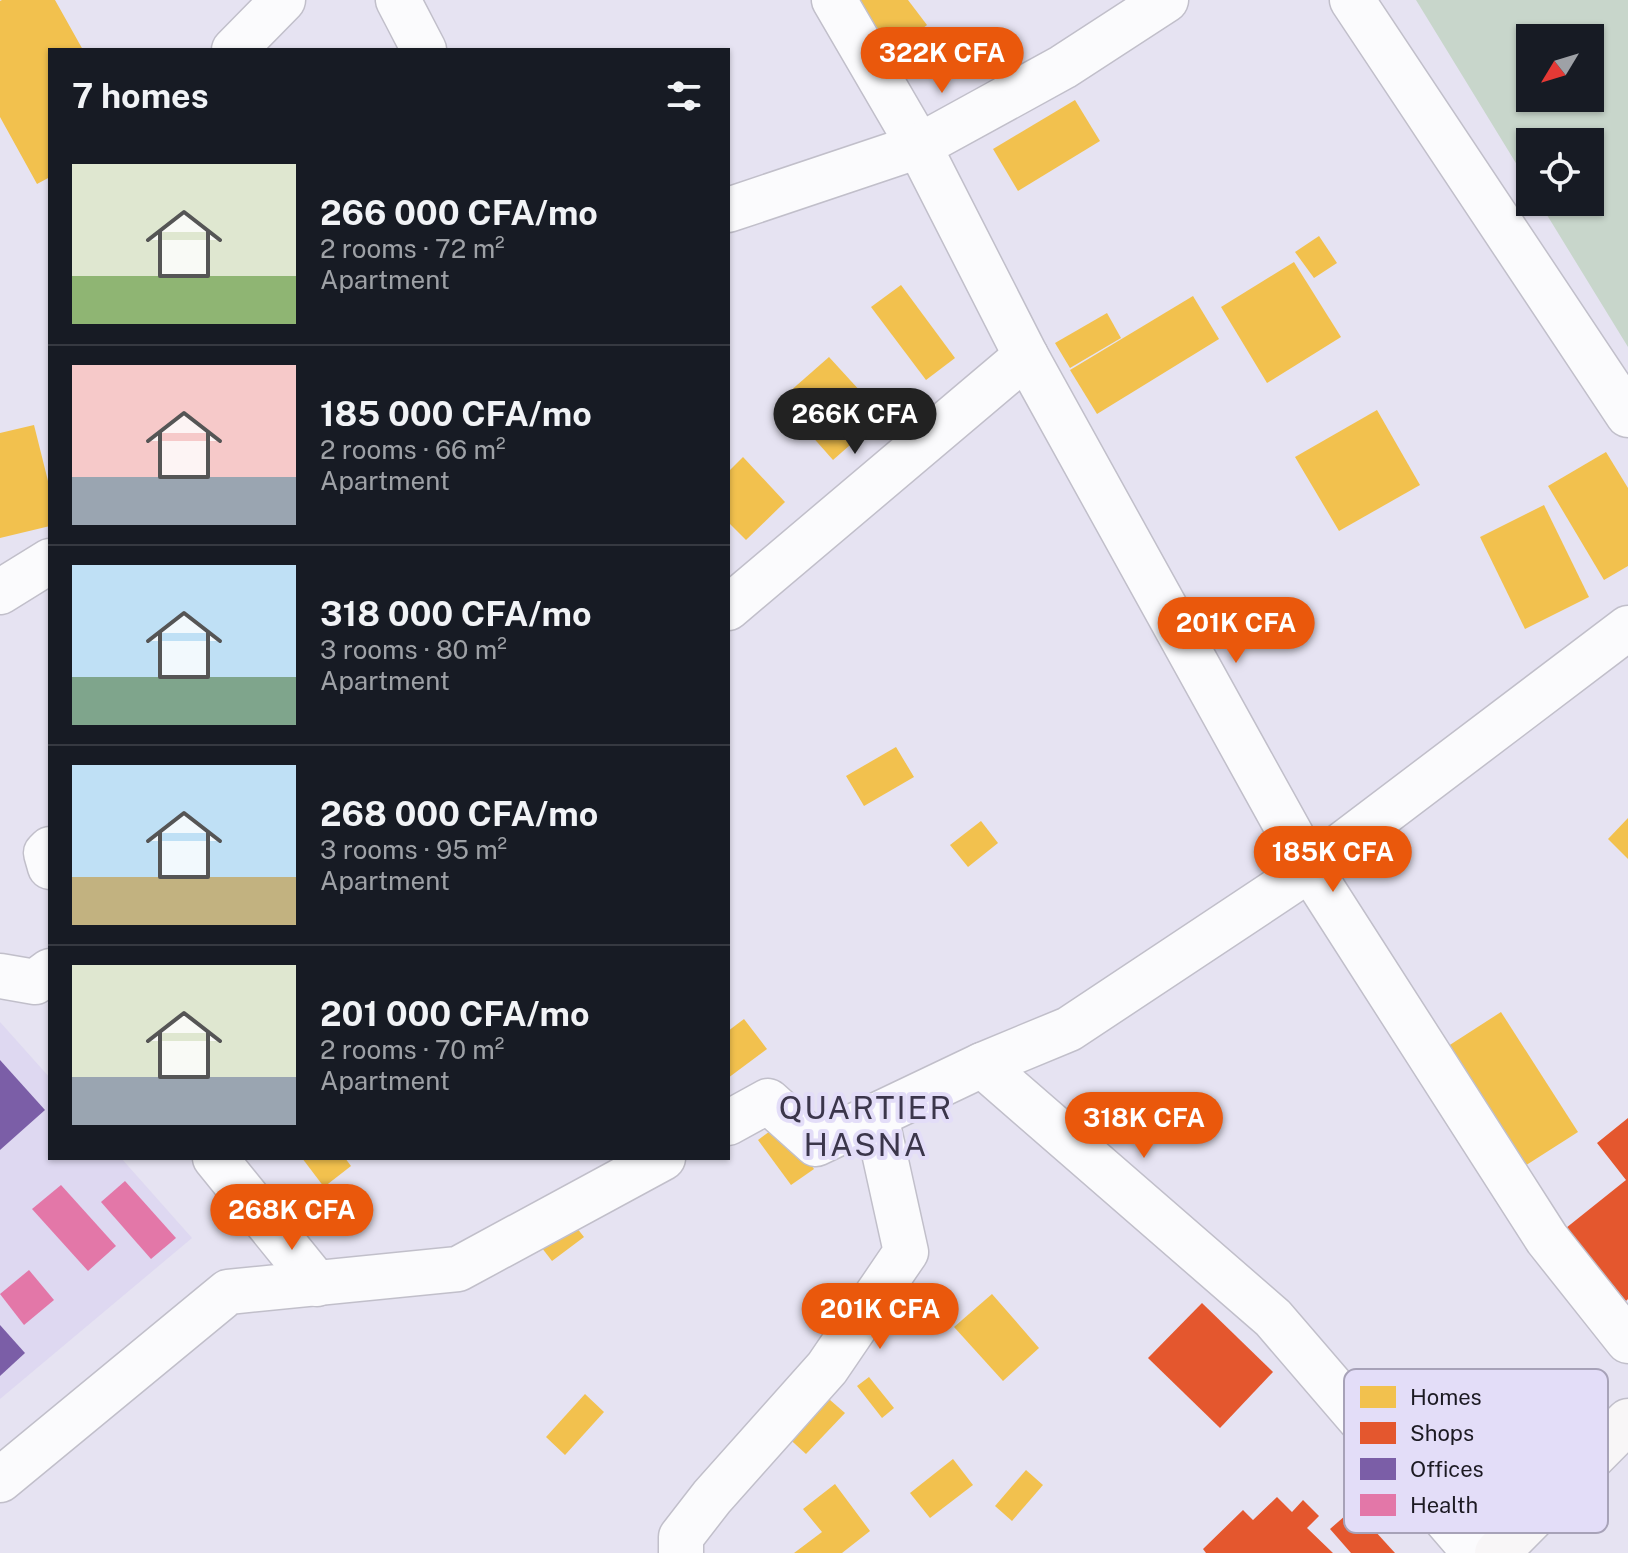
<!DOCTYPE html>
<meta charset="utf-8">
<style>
:root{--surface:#171b24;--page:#20242c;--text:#f1f3f6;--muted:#9ea1a6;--line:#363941;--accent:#ea580c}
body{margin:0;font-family:"Public Sans",sans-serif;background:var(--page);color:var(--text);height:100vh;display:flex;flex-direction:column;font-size:30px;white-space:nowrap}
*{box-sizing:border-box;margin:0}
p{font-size:26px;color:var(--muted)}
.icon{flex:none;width:44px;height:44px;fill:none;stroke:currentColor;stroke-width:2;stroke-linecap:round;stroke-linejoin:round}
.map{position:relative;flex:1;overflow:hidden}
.drawer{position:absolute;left:48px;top:48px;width:682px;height:1112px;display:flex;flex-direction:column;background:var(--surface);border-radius:0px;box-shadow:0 2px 6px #0004}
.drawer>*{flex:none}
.needle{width:52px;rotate:232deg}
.buttons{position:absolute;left:1516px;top:24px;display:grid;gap:16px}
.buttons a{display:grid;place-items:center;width:88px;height:88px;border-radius:0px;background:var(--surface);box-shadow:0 2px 6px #0004;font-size:40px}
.price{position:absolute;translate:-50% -68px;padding:0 18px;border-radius:28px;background:var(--accent);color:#fff;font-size:26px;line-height:52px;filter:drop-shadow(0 2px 4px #0008)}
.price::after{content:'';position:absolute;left:50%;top:48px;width:24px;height:18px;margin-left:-12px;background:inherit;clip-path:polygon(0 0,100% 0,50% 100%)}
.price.on{background:#222;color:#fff}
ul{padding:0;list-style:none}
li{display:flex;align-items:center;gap:24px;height:200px;padding:0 24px}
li+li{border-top:2px solid var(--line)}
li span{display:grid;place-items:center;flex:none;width:224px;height:160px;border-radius:0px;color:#555}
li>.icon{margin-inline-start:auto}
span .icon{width:96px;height:96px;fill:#fffc;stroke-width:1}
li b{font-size:34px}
h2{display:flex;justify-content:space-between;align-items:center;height:96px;padding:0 24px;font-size:34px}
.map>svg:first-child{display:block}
.built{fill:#ded8f1}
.green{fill:#c8d6cb;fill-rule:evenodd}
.homes{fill:#f2c14e}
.shops{fill:#e4572e}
.offices{fill:#7b5ea7}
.health{fill:#e377a8}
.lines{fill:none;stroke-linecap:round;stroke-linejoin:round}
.street-casing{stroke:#c1bfca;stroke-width:47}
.secondary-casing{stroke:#c1bfca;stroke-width:47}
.street{stroke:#fbfbfd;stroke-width:44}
.secondary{stroke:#f8f6f7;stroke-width:44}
.labels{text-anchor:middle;stroke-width:8;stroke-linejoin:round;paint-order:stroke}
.quarter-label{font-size:32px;letter-spacing:2px;fill:#3b364b;stroke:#e3ddf8}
.key{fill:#e3ddf8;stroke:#a7a2b8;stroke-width:2}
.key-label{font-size:22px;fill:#1c1a23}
</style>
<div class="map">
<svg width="1628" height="1553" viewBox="0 0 1628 1553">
<rect width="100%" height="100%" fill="#e6e3f2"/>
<polygon class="built" points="0,1022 50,1078 50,1158 121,1158 192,1238 0,1399"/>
<path class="green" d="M 1416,0 L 1628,0 L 1628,347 L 1539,202 L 1590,202 L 1590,142 L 1530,142 L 1530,186 ZM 1530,38 L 1590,38 L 1590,98 L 1530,98 Z"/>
<g class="homes">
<polygon points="2,0 55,0 83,50 50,50 50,177 37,184 0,117 0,1"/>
<polygon points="855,0 908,0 927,25 895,50"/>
<polygon points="934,29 955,57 927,79 906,50"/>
<polygon points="1075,100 1100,141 1018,191 993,149"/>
<polygon points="1319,236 1337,263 1314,278 1295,252"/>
<polygon points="1294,262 1341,337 1267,383 1221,307"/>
<polygon points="901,285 955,358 926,380 871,307"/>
<polygon points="1193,296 1219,339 1097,414 1070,370"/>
<polygon points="1107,313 1121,338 1070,368 1055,343"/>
<polygon points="829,357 883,416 833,460 780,400"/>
<polygon points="1377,410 1420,485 1339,531 1295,457"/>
<polygon points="34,425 50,489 50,526 0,538 0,433"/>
<polygon points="1606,452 1628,488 1628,566 1604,580 1548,486"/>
<polygon points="743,457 785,502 746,540 728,522 728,472"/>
<polygon points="1544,505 1589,597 1525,629 1480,537"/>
<polygon points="896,747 914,777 864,806 846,776"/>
<polygon points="1628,818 1628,859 1608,839"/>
<polygon points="981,821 998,843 968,867 950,845"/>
<polygon points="1501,1012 1578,1132 1520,1169 1442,1050"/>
<polygon points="744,1019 767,1049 728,1078 728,1031"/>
<polygon points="781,1123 814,1169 791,1185 758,1140"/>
<polygon points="302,1158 345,1158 351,1166 324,1187"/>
<polygon points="566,1214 584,1237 552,1261 535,1239"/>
<polygon points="992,1294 1039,1348 1003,1381 954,1327"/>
<polygon points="869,1377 894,1408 882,1418 857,1386"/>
<polygon points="822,1393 845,1413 806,1454 783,1433"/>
<polygon points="585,1394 604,1412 565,1455 546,1437"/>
<polygon points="953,1459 973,1485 930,1518 910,1493"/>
<polygon points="1026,1470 1043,1485 1012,1521 995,1506"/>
<polygon points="835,1484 870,1531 842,1553 794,1553 822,1532 803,1509"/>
</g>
<g class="shops">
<polygon points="1628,1118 1628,1299 1626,1301 1566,1228 1626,1180 1597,1143"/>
<polygon points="1202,1303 1273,1372 1220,1428 1148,1358"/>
<polygon points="1277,1497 1292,1512 1303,1500 1319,1516 1307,1528 1333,1553 1206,1553 1203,1549 1243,1510 1253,1520"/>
<polygon points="1354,1508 1395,1553 1351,1553 1330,1529"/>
</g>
<g class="offices">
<polygon points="0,1060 45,1110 0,1150"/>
<polygon points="0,1325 25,1353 0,1376"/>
</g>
<g class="health">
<polygon points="125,1181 176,1238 151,1259 101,1202"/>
<polygon points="61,1185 116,1246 88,1271 32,1209"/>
<polygon points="29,1270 54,1300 24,1325 0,1294"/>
</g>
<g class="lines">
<defs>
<g id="street">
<polyline points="398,0 424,50"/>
<polyline points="834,0 919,146 1026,356 1310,869 1547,1239 1628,1341"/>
<polyline points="1352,0 1628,415"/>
<polyline points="234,50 283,0"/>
<polyline points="728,210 919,146 1063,67 1166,0"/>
<polyline points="0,592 50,561"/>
<polyline points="728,608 1026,356"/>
<polyline points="50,849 46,853 50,867"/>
<polyline points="0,976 35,982 50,971"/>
<polyline points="982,1065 1069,1029 1310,869 1628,628"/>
<polyline points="728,1123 768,1101 816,1144 982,1065 1273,1318 1475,1553"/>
<polyline points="215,1158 317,1284"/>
<polyline points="0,1480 228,1292 458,1269 663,1158"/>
<polyline points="681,1553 681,1537 712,1497 827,1368 906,1252 876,1116"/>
</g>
<polyline id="secondary" points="1497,1553 1628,1421"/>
</defs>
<use href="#street" class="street-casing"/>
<use href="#secondary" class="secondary-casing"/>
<use href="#street" class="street"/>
<use href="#secondary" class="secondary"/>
</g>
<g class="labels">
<g class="quarter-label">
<text x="866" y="1119">QUARTIER<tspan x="866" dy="37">HASNA</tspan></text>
</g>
</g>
<rect x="1344" y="1369" width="264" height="164" rx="12" class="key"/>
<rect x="1360" y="1386" width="36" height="22" fill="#f2c14e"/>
<rect x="1360" y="1422" width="36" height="22" fill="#e4572e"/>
<rect x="1360" y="1458" width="36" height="22" fill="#7b5ea7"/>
<rect x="1360" y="1494" width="36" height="22" fill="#e377a8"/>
<g class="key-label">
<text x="1410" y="1405">Homes</text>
<text x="1410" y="1441">Shops</text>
<text x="1410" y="1477">Offices</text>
<text x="1410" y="1513">Health</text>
</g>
</svg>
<div class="buttons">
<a><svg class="needle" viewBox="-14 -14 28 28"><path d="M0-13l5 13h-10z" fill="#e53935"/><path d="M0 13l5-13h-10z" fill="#9ea1a6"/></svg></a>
<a><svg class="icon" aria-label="locate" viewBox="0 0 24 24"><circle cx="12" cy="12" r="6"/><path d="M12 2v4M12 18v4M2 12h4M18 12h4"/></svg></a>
</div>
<b class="price" style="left:942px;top:95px">322K CFA</b>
<b class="price on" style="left:855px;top:456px">266K CFA</b>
<b class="price" style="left:1236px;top:665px">201K CFA</b>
<b class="price" style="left:1333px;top:894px">185K CFA</b>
<b class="price" style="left:1144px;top:1160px">318K CFA</b>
<b class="price" style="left:292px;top:1252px">268K CFA</b>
<b class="price" style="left:880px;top:1351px">201K CFA</b>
<section class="drawer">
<h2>7 homes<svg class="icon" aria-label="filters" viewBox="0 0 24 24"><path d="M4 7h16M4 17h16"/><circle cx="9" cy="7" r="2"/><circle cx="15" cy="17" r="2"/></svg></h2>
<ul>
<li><span style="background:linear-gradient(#dfe7d0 70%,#8fb573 0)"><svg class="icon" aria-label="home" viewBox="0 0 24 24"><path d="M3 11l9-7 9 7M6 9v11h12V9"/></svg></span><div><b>266 000 CFA/mo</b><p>2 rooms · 72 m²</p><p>Apartment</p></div></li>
<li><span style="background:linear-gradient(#f6c9c9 70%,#9aa5b1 0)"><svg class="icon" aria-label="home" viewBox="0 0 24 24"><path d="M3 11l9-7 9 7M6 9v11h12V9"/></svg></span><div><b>185 000 CFA/mo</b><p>2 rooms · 66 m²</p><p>Apartment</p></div></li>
<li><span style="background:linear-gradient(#bfe0f5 70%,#7fa58c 0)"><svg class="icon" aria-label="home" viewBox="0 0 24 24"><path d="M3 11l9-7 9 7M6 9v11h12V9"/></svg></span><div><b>318 000 CFA/mo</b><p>3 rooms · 80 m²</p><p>Apartment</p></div></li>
<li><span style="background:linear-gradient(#bfe0f5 70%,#c2b280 0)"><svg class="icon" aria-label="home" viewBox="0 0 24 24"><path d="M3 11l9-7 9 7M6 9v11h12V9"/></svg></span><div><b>268 000 CFA/mo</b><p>3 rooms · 95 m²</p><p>Apartment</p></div></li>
<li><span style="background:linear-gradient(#dfe7d0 70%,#9aa5b1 0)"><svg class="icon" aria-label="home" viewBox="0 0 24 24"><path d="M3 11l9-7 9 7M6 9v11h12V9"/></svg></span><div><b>201 000 CFA/mo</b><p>2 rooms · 70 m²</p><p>Apartment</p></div></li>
</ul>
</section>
</div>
